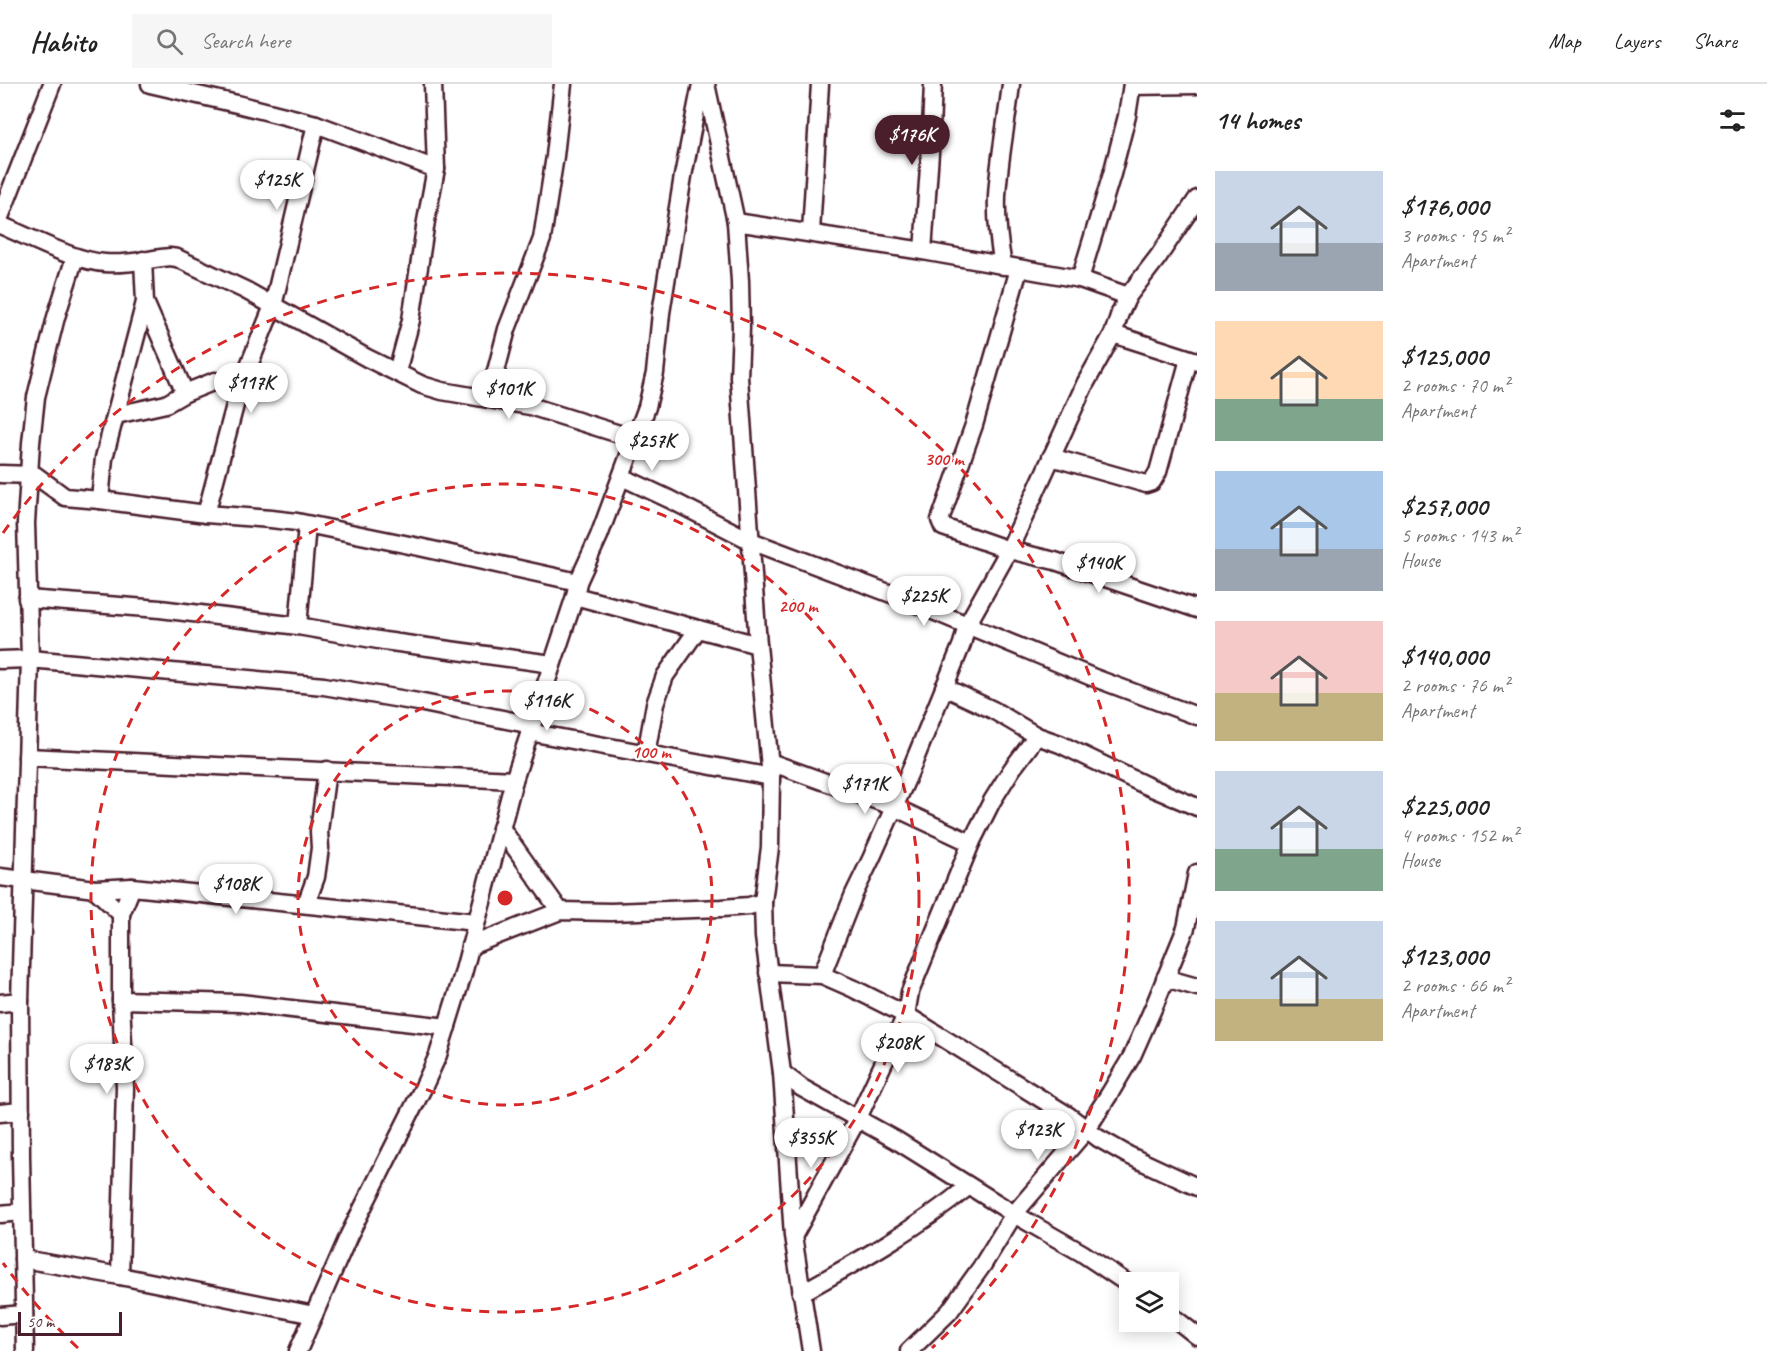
<!DOCTYPE html>
<meta charset="utf-8">
<style>
:root{--surface:#fff;--page:#f6f6f6;--text:#222;--muted:#767676;--line:#e0e0e0;--accent:#4a1f2b}
body{margin:0;font-family:Caveat,sans-serif;background:var(--page);color:var(--text);height:100vh;display:flex;flex-direction:column;font-size:22px;white-space:nowrap}
*{box-sizing:border-box;margin:0}
p{font-size:20px;color:var(--muted)}
.icon{flex:none;width:33px;height:33px;fill:none;stroke:currentColor;stroke-width:2;stroke-linecap:round;stroke-linejoin:round}
.map{position:relative;flex:1;overflow:hidden}
.side{display:flex;flex-direction:column;background:var(--surface);width:570px}
.side>*{flex:none}
.fabs{position:absolute;left:1119px;top:1188px;display:grid;gap:12px}
.fabs a{display:grid;place-items:center;width:60px;height:60px;border-radius:0px;background:var(--surface);box-shadow:0 3px 15px #0003;font-size:30px}
.scale{position:absolute;left:18px;bottom:15px;width:104px;box-sizing:border-box;padding-left:6px;border:3px solid #4a1f2b;border-top:0;font-size:16px;line-height:21px;white-space:nowrap;color:#4a1f2b;-webkit-text-stroke:4px #fff;paint-order:stroke}
.price{position:absolute;translate:-50% -51px;padding:0 14px;border-radius:21px;background:#fff;color:#222;font-size:20px;line-height:39px;filter:drop-shadow(0 2px 3px #0008)}
.price::after{content:'';position:absolute;left:50%;top:36px;width:18px;height:14px;margin-left:-9px;background:inherit;clip-path:polygon(0 0,100% 0,50% 100%)}
.price.active{background:var(--accent);color:#fff}
ul{padding:0;list-style:none}
li{display:flex;align-items:center;gap:18px;height:150px;padding:0 18px}
li span{display:grid;place-items:center;flex:none;width:168px;height:120px;border-radius:0px;color:#555}
li>.icon{margin-inline-start:auto}
span .icon{width:72px;height:72px;fill:#fffc;stroke-width:1}
li b{font-size:26px}
h2{display:flex;justify-content:space-between;align-items:center;height:72px;padding:0 18px;font-size:26px}
header{display:flex;align-items:center;gap:36px;box-sizing:border-box;height:84px;padding:0 30px;background:var(--surface);border-bottom:2px solid var(--line)}
header strong{font-size:28px}
nav{display:flex;gap:33px;margin-inline-start:auto;font-size:21px}
.search{width:420px;height:54px;background:var(--page);display:flex;align-items:center;gap:15px;box-sizing:border-box;padding:0 21px;border-radius:0px;color:var(--muted);font-size:22px}
main{display:flex;flex:1;min-height:0}
.map>svg:first-child{display:block}
.lines{fill:none;stroke-linecap:round;stroke-linejoin:round}
.street-casing{stroke:#4a1f2b;stroke-width:21}
.street{stroke:#fff;stroke-width:16}
.ring{fill:none;stroke:#d62828;stroke-width:3;stroke-dasharray:10 8}
.centre{fill:#d62828;stroke:#fff;stroke-width:3}
.ring-label{font-size:18px;text-anchor:middle;font-weight:bold;fill:#d62828;stroke:#fff;stroke-width:4.5;stroke-linejoin:round;paint-order:stroke}
</style>
<header>
<strong>Habito</strong>
<div class="search"><svg class="icon" aria-label="search" viewBox="0 0 24 24"><circle cx="10" cy="10" r="6"/><path d="M15 15l6 6"/></svg>Search here</div>
<nav><a>Map</a><a>Layers</a><a>Share</a></nav>
</header>
<main>
<div class="map">
<svg width="1197" height="1267" viewBox="0 0 1197 1267">
<rect width="100%" height="100%" fill="#fff"/>
<filter id="ink" filterUnits="userSpaceOnUse"><feTurbulence type="fractalNoise" baseFrequency=".0167" numOctaves="2"/><feDisplacementMap in="SourceGraphic" scale="12" xChannelSelector="R" yChannelSelector="G"/><feConvolveMatrix kernelMatrix="1 2 1 2 8 2 1 2 1" color-interpolation-filters="sRGB"/></filter>
<g filter="url(#ink)">
<g class="lines">
<defs>
<g id="street">
<polyline points="150,0 237,20 316,40 436,85"/>
<polyline points="706,0 736,138 740,197 741,244 739,293 758,561 771,693 770,763 763,818 764,853 782,989 793,1152 811,1267"/>
<polyline points="1132,2 1197,1"/>
<polyline points="0,133 52,0"/>
<polyline points="736,138 923,167 1080,195 1128,212 1158,173 1197,115"/>
<path d="M 0,141 C 30,153 73,177 105,179 C 127,181 149,175 170,173 L 177,174 L 245,206 L 367,274 L 422,301 L 442,307 L 530,322 L 635,355"/>
<polyline points="811,148 820,0"/>
<polyline points="923,167 930,69 933,0"/>
<path d="M 1003,182 C 999,159 996,136 997,112 C 999,74 1007,37 1011,0"/>
<polyline points="1019,185 974,341 940,436 943,443 1009,466 1055,477 1197,525"/>
<polyline points="1080,195 1112,90 1127,32 1132,0"/>
<polyline points="145,218 185,309"/>
<polyline points="1113,250 1197,277"/>
<polyline points="397,288 411,236 426,137 436,85 433,0"/>
<polyline points="489,314 507,245 542,155 555,72 563,0"/>
<polyline points="116,331 166,320 185,309 215,297 239,306"/>
<polyline points="1051,373 1146,400 1152,398 1158,388 1189,275"/>
<polyline points="0,390 35,391 65,413 100,416 206,430 271,435 297,438 419,463 578,498"/>
<polyline points="622,393 669,415 751,457 902,514 1092,593 1197,632"/>
<polyline points="100,416 104,374 145,218 143,176"/>
<polyline points="206,430 239,306 273,222 316,40"/>
<polyline points="575,512 758,561"/>
<polyline points="27,515 160,525 298,542 384,557 552,580"/>
<polyline points="298,542 307,441"/>
<polyline points="0,576 30,575 324,602 418,618 532,641"/>
<polyline points="944,603 993,626 1037,652 1060,660 1145,701 1197,723"/>
<polyline points="529,648 771,693"/>
<polyline points="646,670 655,620 665,592 698,545"/>
<polyline points="27,673 514,696"/>
<polyline points="770,678 894,723 971,759"/>
<polyline points="501,744 560,827"/>
<polyline points="0,793 95,805 132,803 476,838"/>
<polyline points="95,805 121,830"/>
<polyline points="306,820 316,793 320,764 319,747 327,686"/>
<polyline points="470,862 560,827 611,828 722,824 749,822 763,818"/>
<polyline points="768,889 822,891 854,905 906,931 1069,1032 1098,1054 1128,1071 1197,1103"/>
<polyline points="822,891 854,810 871,775 909,690 962,560 967,541 1009,466 1085,300 1113,250 1120,229 1128,212"/>
<polyline points="1165,894 1197,903"/>
<polyline points="121,916 240,919 447,943"/>
<polyline points="0,919 20,917"/>
<polyline points="782,989 802,1004 896,1056 1014,1130 1082,1169 1130,1201"/>
<polyline points="0,1029 21,1027"/>
<polyline points="0,1130 22,1128"/>
<polyline points="794,1151 858,1034 906,931 910,908 971,759 992,717 1012,685 1037,652"/>
<polyline points="23,1175 120,1192 314,1231"/>
<polyline points="120,1192 125,1004 121,916 121,830 132,803"/>
<path d="M 801,1209 C 859,1177 918,1144 969,1102"/>
<polyline points="1168,1229 1197,1252"/>
<polyline points="0,1232 24,1230"/>
<polyline points="25,1267 21,1073 20,917 30,575 26,439 31,359 36,313 56,233 75,173"/>
<polyline points="298,1267 349,1151 424,1002 438,971 463,890 514,696 575,512 578,498 599,452 647,323 655,289 661,229 683,92 701,0"/>
<polyline points="909,1267 949,1228 982,1182 1014,1130 1087,1045 1110,1009 1132,972 1155,920 1186,844 1197,789"/>
</g>
</defs>
<use href="#street" class="street-casing"/>
<use href="#street" class="street"/>
</g>
</g>
<g class="ring">
<circle cx="505" cy="814" r="207"/>
<circle cx="505" cy="814" r="414"/>
<path d="M78 1264A621 621 0 0 1 3 1179M3 449A621 621 0 1 1 932 1264"/>
</g>
<circle cx="505" cy="814" r="9" class="centre"/>
<g class="ring-label">
<text x="944" y="381">300 m</text>
<text x="798" y="528">200 m</text>
<text x="651" y="674">100 m</text>
</g>
</svg>
<div class="fabs">
<a><svg class="icon" aria-label="layers" viewBox="0 0 24 24"><path d="M12 4l9 5-9 5-9-5zM3 14l9 5 9-5"/></svg></a>
</div>
<div class="scale">50 m</div>
<b class="price active" style="left:912px;top:82px">$176K</b>
<b class="price" style="left:277px;top:127px">$125K</b>
<b class="price" style="left:251px;top:330px">$117K</b>
<b class="price" style="left:509px;top:336px">$101K</b>
<b class="price" style="left:652px;top:388px">$257K</b>
<b class="price" style="left:1099px;top:510px">$140K</b>
<b class="price" style="left:924px;top:543px">$225K</b>
<b class="price" style="left:547px;top:648px">$116K</b>
<b class="price" style="left:865px;top:731px">$171K</b>
<b class="price" style="left:236px;top:831px">$108K</b>
<b class="price" style="left:898px;top:990px">$208K</b>
<b class="price" style="left:107px;top:1011px">$183K</b>
<b class="price" style="left:1038px;top:1077px">$123K</b>
<b class="price" style="left:811px;top:1085px">$355K</b>
</div>
<section class="side">
<h2>14 homes<svg class="icon" aria-label="filters" viewBox="0 0 24 24"><path d="M4 7h16M4 17h16"/><circle cx="9" cy="7" r="2"/><circle cx="15" cy="17" r="2"/></svg></h2>
<ul>
<li><span style="background:linear-gradient(#c9d6e8 60%,#9aa5b1 0)"><svg class="icon" aria-label="home" viewBox="0 0 24 24"><path d="M3 11l9-7 9 7M6 9v11h12V9"/></svg></span><div><b>$176,000</b><p>3 rooms · 95 m²</p><p>Apartment</p></div></li>
<li><span style="background:linear-gradient(#ffd9b3 65%,#7fa58c 0)"><svg class="icon" aria-label="home" viewBox="0 0 24 24"><path d="M3 11l9-7 9 7M6 9v11h12V9"/></svg></span><div><b>$125,000</b><p>2 rooms · 70 m²</p><p>Apartment</p></div></li>
<li><span style="background:linear-gradient(#a9c7e8 65%,#9aa5b1 0)"><svg class="icon" aria-label="home" viewBox="0 0 24 24"><path d="M3 11l9-7 9 7M6 9v11h12V9"/></svg></span><div><b>$257,000</b><p>5 rooms · 143 m²</p><p>House</p></div></li>
<li><span style="background:linear-gradient(#f6c9c9 60%,#c2b280 0)"><svg class="icon" aria-label="home" viewBox="0 0 24 24"><path d="M3 11l9-7 9 7M6 9v11h12V9"/></svg></span><div><b>$140,000</b><p>2 rooms · 76 m²</p><p>Apartment</p></div></li>
<li><span style="background:linear-gradient(#c9d6e8 65%,#7fa58c 0)"><svg class="icon" aria-label="home" viewBox="0 0 24 24"><path d="M3 11l9-7 9 7M6 9v11h12V9"/></svg></span><div><b>$225,000</b><p>4 rooms · 152 m²</p><p>House</p></div></li>
<li><span style="background:linear-gradient(#c9d6e8 65%,#c2b280 0)"><svg class="icon" aria-label="home" viewBox="0 0 24 24"><path d="M3 11l9-7 9 7M6 9v11h12V9"/></svg></span><div><b>$123,000</b><p>2 rooms · 66 m²</p><p>Apartment</p></div></li>
</ul>
</section>
</main>
